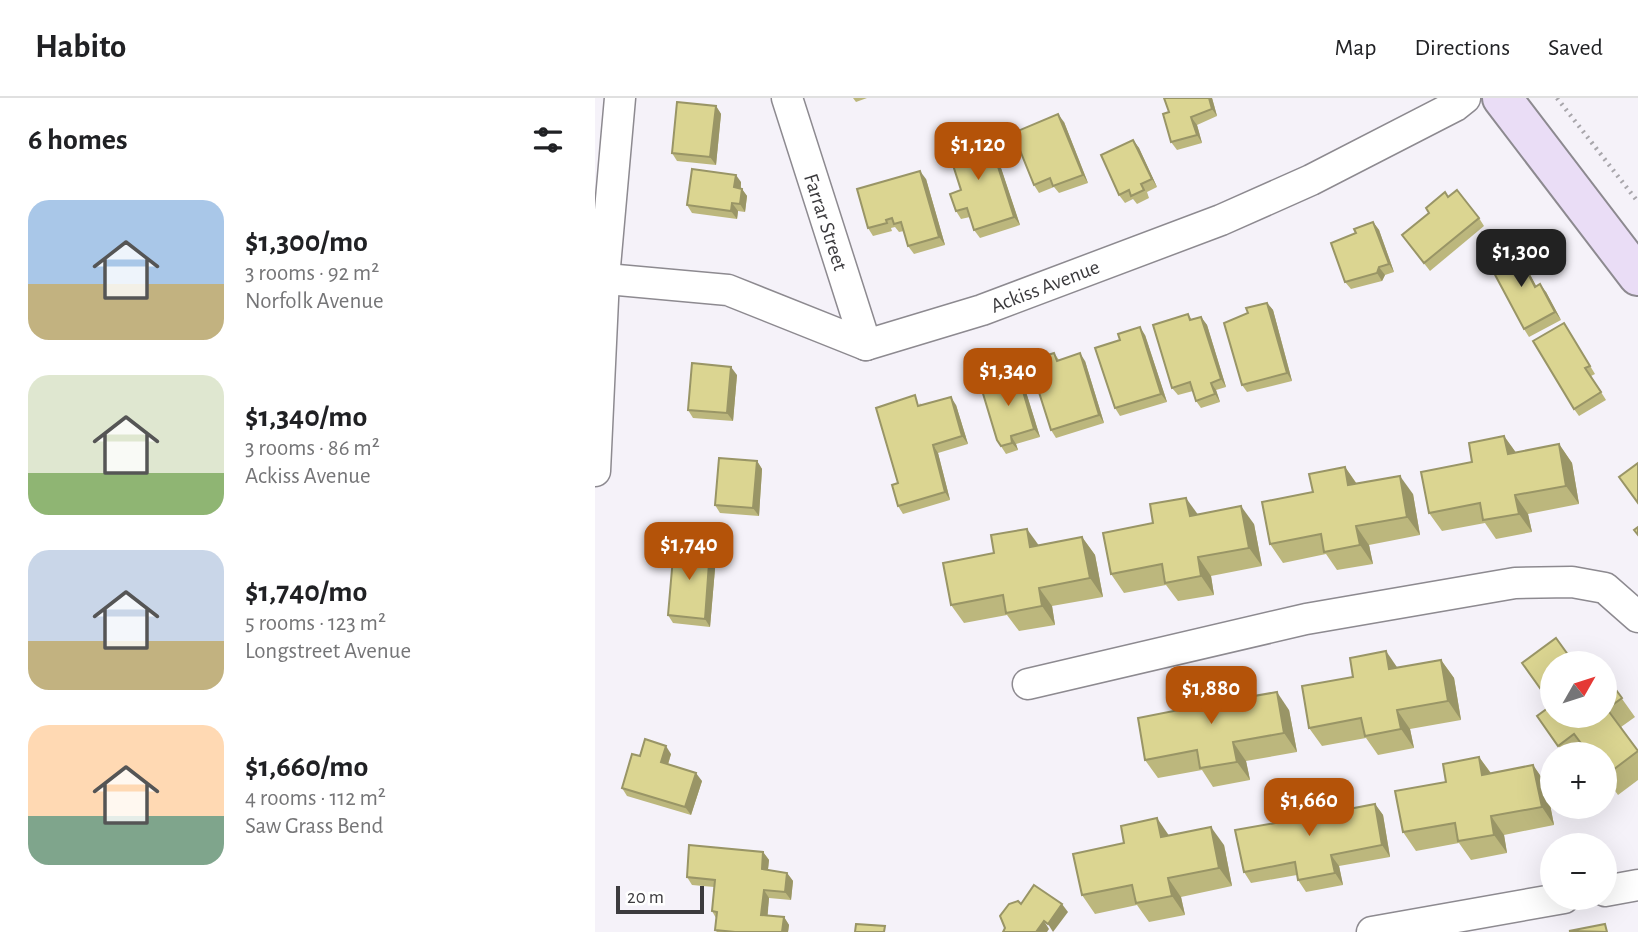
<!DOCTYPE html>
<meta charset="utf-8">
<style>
:root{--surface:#fff;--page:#f2f2f2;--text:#202124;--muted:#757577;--line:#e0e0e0;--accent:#b45309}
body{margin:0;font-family:"Alegreya Sans",sans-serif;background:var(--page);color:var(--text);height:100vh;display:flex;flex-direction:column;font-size:26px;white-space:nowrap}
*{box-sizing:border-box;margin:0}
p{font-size:23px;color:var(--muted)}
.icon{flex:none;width:38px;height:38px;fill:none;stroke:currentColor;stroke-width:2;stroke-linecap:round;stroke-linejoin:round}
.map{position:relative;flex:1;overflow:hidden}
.panel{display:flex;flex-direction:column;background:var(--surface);width:595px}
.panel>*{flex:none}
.needle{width:46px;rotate:51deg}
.tools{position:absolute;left:945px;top:553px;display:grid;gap:14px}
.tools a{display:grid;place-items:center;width:77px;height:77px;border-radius:50%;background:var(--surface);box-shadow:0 7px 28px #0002;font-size:35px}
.scale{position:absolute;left:21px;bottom:18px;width:88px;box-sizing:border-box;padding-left:7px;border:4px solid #3c3b3e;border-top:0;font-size:19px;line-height:24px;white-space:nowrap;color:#3c3b3e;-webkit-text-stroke:5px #fff;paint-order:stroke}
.price{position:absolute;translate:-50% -60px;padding:0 16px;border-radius:14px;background:var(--accent);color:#fff;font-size:23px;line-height:46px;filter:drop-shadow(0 2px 4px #0008)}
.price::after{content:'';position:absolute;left:50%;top:42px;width:21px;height:16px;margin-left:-10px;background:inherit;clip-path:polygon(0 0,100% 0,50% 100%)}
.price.on{background:#222;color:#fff}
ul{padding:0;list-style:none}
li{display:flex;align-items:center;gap:21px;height:175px;padding:0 28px}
li span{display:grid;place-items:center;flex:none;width:196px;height:140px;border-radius:21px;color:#555}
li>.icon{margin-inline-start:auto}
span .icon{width:84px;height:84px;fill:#fffc;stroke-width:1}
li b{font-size:30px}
h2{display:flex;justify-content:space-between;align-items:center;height:84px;padding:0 28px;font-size:30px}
header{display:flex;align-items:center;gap:42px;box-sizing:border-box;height:98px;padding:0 35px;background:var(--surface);border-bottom:2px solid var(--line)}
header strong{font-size:33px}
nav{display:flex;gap:38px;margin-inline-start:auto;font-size:24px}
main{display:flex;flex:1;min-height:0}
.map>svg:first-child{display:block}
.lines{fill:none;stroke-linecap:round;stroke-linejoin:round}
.street-casing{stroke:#8d8a90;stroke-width:33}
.secondary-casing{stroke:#8d8a90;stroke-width:42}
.path{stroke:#a8a6ab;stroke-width:4.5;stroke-dasharray:2 5;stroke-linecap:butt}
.street{stroke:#fff;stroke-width:30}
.secondary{stroke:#eaddf6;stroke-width:38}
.wall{fill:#bcb77d}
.shaded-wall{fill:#999566}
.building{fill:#dbd591;stroke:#999566;stroke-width:2}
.labels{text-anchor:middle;stroke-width:5;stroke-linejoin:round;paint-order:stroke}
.street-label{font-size:21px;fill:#3c3b3e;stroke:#fff}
</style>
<header>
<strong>Habito</strong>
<nav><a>Map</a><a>Directions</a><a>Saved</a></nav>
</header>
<main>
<section class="panel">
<h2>6 homes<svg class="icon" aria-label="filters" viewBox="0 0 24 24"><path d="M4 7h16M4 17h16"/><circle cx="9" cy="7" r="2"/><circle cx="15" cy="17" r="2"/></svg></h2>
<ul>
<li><span style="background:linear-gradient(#a9c7e8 60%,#c2b280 0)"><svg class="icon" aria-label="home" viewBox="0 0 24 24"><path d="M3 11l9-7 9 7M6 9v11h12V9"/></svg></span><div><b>$1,300/mo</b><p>3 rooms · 92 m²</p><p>Norfolk Avenue</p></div></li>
<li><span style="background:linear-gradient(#dfe7d0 70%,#8fb573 0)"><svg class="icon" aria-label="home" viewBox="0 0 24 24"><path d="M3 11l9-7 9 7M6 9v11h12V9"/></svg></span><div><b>$1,340/mo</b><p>3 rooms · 86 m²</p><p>Ackiss Avenue</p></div></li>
<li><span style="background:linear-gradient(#c9d6e8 65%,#c2b280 0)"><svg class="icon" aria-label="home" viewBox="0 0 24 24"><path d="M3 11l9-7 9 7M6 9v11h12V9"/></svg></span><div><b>$1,740/mo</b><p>5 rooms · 123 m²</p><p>Longstreet Avenue</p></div></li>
<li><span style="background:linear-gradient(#ffd9b3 65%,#7fa58c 0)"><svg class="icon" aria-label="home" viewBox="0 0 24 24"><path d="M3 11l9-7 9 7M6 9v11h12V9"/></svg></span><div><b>$1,660/mo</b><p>4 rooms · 112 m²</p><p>Saw Grass Bend</p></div></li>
</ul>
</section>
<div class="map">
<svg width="1043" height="834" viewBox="0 0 1043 834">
<rect width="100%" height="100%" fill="#f5f2f9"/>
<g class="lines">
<defs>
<g id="street">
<polyline points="192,0 271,247"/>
<polyline points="0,180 133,192 271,247 387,212 626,122 716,82 860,8 870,0"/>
<polyline points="0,373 9,180 25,0"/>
<polyline points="433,586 711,521 920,485 977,484 1010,490 1043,519"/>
<polyline points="1010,793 1043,787"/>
<polyline points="777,834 969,800"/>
</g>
<polyline id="secondary" points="907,0 1043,178"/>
</defs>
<use href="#street" class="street-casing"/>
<use href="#secondary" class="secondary-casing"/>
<polyline class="path" points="962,0 1043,104"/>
<use href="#street" class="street"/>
<use href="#secondary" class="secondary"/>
</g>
<g class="wall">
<polygon points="258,0 272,0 261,4"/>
<polygon points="617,0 622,18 602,27 607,45 582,52 576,44 568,16"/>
<polygon points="121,8 126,16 121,67 82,63 77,55"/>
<polygon points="469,24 493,85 464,95 459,89 444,95 439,87"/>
<polygon points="386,34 391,42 395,54 403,61 425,127 385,140 379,132 375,119 366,121 361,113 366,92 362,42"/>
<polygon points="538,42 544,50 562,89 552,94 554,100 542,106 538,101 530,105 524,97"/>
<polygon points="331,81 350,147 319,156 313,148 309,133 304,134 300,129 296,130 297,133 278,138 273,130"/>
<polygon points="146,84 146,90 152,98 150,114 143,113 142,121 97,115 92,107"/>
<polygon points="853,99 884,120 889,128 835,173 807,137"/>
<polygon points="778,124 784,132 799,174 790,177 787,183 756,191 750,184 761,135"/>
<polygon points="919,148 924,156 941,188 951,194 966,222 934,239 929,231 901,171"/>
<polygon points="672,205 678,212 697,283 652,294 647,287 653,215"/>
<polygon points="593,216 597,222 606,219 612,227 631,289 621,292 625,304 606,310 601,303 598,293 583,297 577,290"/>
<polygon points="974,233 1000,276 996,278 1011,302 984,318 979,311"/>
<polygon points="550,237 572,304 525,318 520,310 525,242"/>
<polygon points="459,255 464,262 490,263 509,325 461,340 456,332"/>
<polygon points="422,273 427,281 445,339 421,346 423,352 411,356 402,342 403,285"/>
<polygon points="142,277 138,323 98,320 93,312"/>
<polygon points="325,305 326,307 361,307 373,346 343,355 355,402 308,416 303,408 303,385"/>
<polygon points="909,338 921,355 964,346 977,365 984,406 933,416 937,434 901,441 890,425 847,433 834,415 877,364"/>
<polygon points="162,363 167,371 164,418 125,415 120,407"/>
<polygon points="750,369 762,386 818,396 825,437 774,447 778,466 742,472 731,456 688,465 675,446 718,394"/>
<polygon points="603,416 659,426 667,468 616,478 619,497 583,503 571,487 529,495 516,476"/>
<polygon points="487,439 500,457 508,499 457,508 460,527 424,533 412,517 369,525 356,507 443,447"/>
<polygon points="121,459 115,529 78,525 73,517"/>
<polygon points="961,540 957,618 1010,577 1040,619 1026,629 1043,653 1043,682 1023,697 1010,679 1010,656 993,656 992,655 990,656 969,656 942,618 957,607"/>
<polygon points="846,562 859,580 866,622 815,631 819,650 783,657 771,640 727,648 714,630 802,570"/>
<polygon points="638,602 694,612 702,654 651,663 655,682 618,689 607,672 563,680 550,662"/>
<polygon points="76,656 73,667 107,683 96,717 32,698 27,690 45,658"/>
<polygon points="884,659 896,675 938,667 951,686 959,727 909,737 912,755 876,762 864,745 821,753 808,734 851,684"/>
<polygon points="725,697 732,709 734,714 780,706 788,717 795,759 744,768 748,787 711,794 703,782 702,777 656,785 649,774 692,723"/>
<polygon points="574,738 629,747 637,788 586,799 590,817 554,824 542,807 500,816 487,797"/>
<polygon points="168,754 174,762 173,772 192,775 198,783 196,802 174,800 172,818 189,819 194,827 193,834 122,834 120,832 121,820 117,813 119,789 97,787 92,779"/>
</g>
<g class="shaded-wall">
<polygon points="614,0 617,0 622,18 617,11"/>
<polygon points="121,8 126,16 121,67 115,59"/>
<polygon points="463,16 469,24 493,85 488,77"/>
<polygon points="596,19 602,27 607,45 602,37"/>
<polygon points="386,34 391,42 397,63 392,55"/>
<polygon points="538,42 544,50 562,89 557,81"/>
<polygon points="398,53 403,61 425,127 419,119"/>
<polygon points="325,73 331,81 350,147 344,139"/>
<polygon points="141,77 146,84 145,97 139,89"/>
<polygon points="147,91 152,98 150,114 145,106"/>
<polygon points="137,105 143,113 142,121 136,113"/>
<polygon points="778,124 784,132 799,174 794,166"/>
<polygon points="919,148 924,156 946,197 940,189"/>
<polygon points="784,169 790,177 787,183 782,175"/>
<polygon points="945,186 951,194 966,222 960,214"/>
<polygon points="672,205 678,212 697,283 692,275"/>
<polygon points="606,219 612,227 631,289 626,281"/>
<polygon points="545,229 550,237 572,304 566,296"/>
<polygon points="485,255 490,263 509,325 504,317"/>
<polygon points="136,269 142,277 138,323 132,315"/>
<polygon points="422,273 427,281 445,339 439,331"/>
<polygon points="616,285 621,292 625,304 620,296"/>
<polygon points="356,299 361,307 373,346 367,338"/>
<polygon points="416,338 421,346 423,352 417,345"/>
<polygon points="909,338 922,356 913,356"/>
<polygon points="964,346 977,365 984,406 971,388"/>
<polygon points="338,347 343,355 355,402 350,394"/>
<polygon points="162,363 167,371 164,418 158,410"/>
<polygon points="750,369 763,388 753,387"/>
<polygon points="805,378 818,396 825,437 812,419"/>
<polygon points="920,397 933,416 937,434 924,416"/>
<polygon points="591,400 604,418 595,418"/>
<polygon points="646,408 659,426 667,468 654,450"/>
<polygon points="761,428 774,447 778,466 765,447"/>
<polygon points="432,431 445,449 435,449"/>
<polygon points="487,439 500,457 508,499 495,480"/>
<polygon points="115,451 121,459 115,529 110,521"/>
<polygon points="603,459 616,478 619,497 606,478"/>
<polygon points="444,490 457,508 460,527 447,508"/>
<polygon points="791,553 804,572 794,571"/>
<polygon points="846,562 859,580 866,622 853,603"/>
<polygon points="627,585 640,604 630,603"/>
<polygon points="682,594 694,612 702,654 689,635"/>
<polygon points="802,612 815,631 819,650 806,631"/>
<polygon points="638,644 651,663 655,682 642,664"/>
<polygon points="71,648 76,656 71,672 66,664"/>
<polygon points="884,659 897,677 887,677"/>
<polygon points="938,667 951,686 959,727 947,709"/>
<polygon points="101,675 107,683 96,717 90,709"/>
<polygon points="725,697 732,709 736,727 728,716"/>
<polygon points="780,706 788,717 795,759 787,747"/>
<polygon points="896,718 909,737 912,755 899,737"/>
<polygon points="562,720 575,739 566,739"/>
<polygon points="616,729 629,747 637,788 624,770"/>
<polygon points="168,754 174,762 172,779 167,771"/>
<polygon points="736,757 744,768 748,787 740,775"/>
<polygon points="192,775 198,783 196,802 190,794"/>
<polygon points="573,780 586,799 590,817 577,798"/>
<polygon points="169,792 174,800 172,825 166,817"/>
<polygon points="467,806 473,814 458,834 453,826"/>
<polygon points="189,819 194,827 193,834 187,834"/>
<polygon points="449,823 454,831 452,834 441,834"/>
</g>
<g class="building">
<polygon points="569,0 614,0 617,11 596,19 602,37 576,44 568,16 574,14"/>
<polygon points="82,4 121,8 115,59 77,55"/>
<polygon points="463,16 488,77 458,88 455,80 439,87 418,35"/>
<polygon points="356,33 359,43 386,34 392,55 398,53 419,119 379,132 372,110 361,113 355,96 366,92 348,36"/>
<polygon points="538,42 557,81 546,86 549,92 536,98 534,92 524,97 506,57"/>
<polygon points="97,71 141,77 139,89 147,91 145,106 137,105 136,113 92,107"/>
<polygon points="325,73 344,139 313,148 306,124 299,126 297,120 291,122 292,125 273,130 262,91"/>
<polygon points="862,92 884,120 829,165 807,137 834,115 831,110 850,94 853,99"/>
<polygon points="778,124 794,166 784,169 782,175 750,184 736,145 761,135 759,131"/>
<polygon points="919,148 940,189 945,186 960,214 929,231 898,173 901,171 895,160"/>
<polygon points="672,205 692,275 647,287 629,225 653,215 651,210"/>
<polygon points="593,216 595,222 606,219 626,281 616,285 620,296 601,303 595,284 577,290 558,227"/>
<polygon points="969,225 995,268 990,270 1006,294 979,311 938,243"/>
<polygon points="545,229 566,296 520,310 500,250 525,242 523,236"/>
<polygon points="459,255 462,263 485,255 504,317 456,332 434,263"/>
<polygon points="97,265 136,269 132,315 93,312"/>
<polygon points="422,273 439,331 416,338 417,345 406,348 402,342 386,289 403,285 400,279"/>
<polygon points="320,297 323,308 356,299 367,338 338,347 350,394 303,408 297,387 303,385 281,310"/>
<polygon points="909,338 913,356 964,346 971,388 920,397 924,416 888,422 885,405 834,415 826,374 877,364 874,345"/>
<polygon points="124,360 162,363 158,410 120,407"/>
<polygon points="1043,365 1043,405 1024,379"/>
<polygon points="750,369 753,387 805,378 812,419 761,428 765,447 729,454 726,436 675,446 667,404 718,394 714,376"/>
<polygon points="591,400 595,418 646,408 654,450 603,459 606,478 570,485 567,466 516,476 508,435 558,425 555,406"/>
<polygon points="1043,429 1043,437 1039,432"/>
<polygon points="432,431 435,449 487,439 495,480 444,490 447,508 411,515 408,497 356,507 348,465 399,455 396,437"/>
<polygon points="79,448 115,451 110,521 73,517"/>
<polygon points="961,540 979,565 957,565 957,607 927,565"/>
<polygon points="791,553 794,571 846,562 853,603 802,612 806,631 770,638 766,620 714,630 707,588 758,579 755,560"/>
<polygon points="1010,577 1027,600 1012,611 1043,653 1010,678 1010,656 994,656 979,636 963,648 942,618 957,607 957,618 1010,618"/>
<polygon points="627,585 630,603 682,594 689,635 638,644 642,664 605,670 602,652 550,662 543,620 594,610 591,592"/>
<polygon points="50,641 71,648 66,664 101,675 90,709 27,690 37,656 45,658"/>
<polygon points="884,659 887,677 938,667 947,709 896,718 899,737 863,743 860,725 808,734 800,693 851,684 848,666"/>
<polygon points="725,697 728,716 780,706 787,747 736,757 740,775 703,782 700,764 649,774 640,732 692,723 689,704"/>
<polygon points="562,720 566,739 616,729 624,770 573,780 577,798 541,805 537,787 487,797 478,756 529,745 526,728"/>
<polygon points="94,747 168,754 167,771 192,775 190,794 169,792 166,817 189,819 187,834 140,834 120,832 122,814 117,813 120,782 92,779"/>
<polygon points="439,787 467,806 453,826 449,823 441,834 408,834 410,830 405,818 414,806 423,803 426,806"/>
<polygon points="261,826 290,828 289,834 260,834"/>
<polygon points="1010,826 1012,834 974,833"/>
</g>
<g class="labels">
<g class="street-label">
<text transform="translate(231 124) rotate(72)" y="7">Farrar Street</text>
<text transform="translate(450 188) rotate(-21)" y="7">Ackiss Avenue</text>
</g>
</g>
</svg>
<div class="tools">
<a><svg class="needle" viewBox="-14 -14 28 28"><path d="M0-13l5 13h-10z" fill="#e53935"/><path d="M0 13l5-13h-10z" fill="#757577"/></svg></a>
<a>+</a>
<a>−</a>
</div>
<div class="scale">20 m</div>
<b class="price" style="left:383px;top:84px">$1,120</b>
<b class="price on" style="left:926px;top:191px">$1,300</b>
<b class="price" style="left:413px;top:310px">$1,340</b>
<b class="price" style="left:94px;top:484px">$1,740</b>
<b class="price" style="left:616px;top:628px">$1,880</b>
<b class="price" style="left:714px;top:740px">$1,660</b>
</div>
</main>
